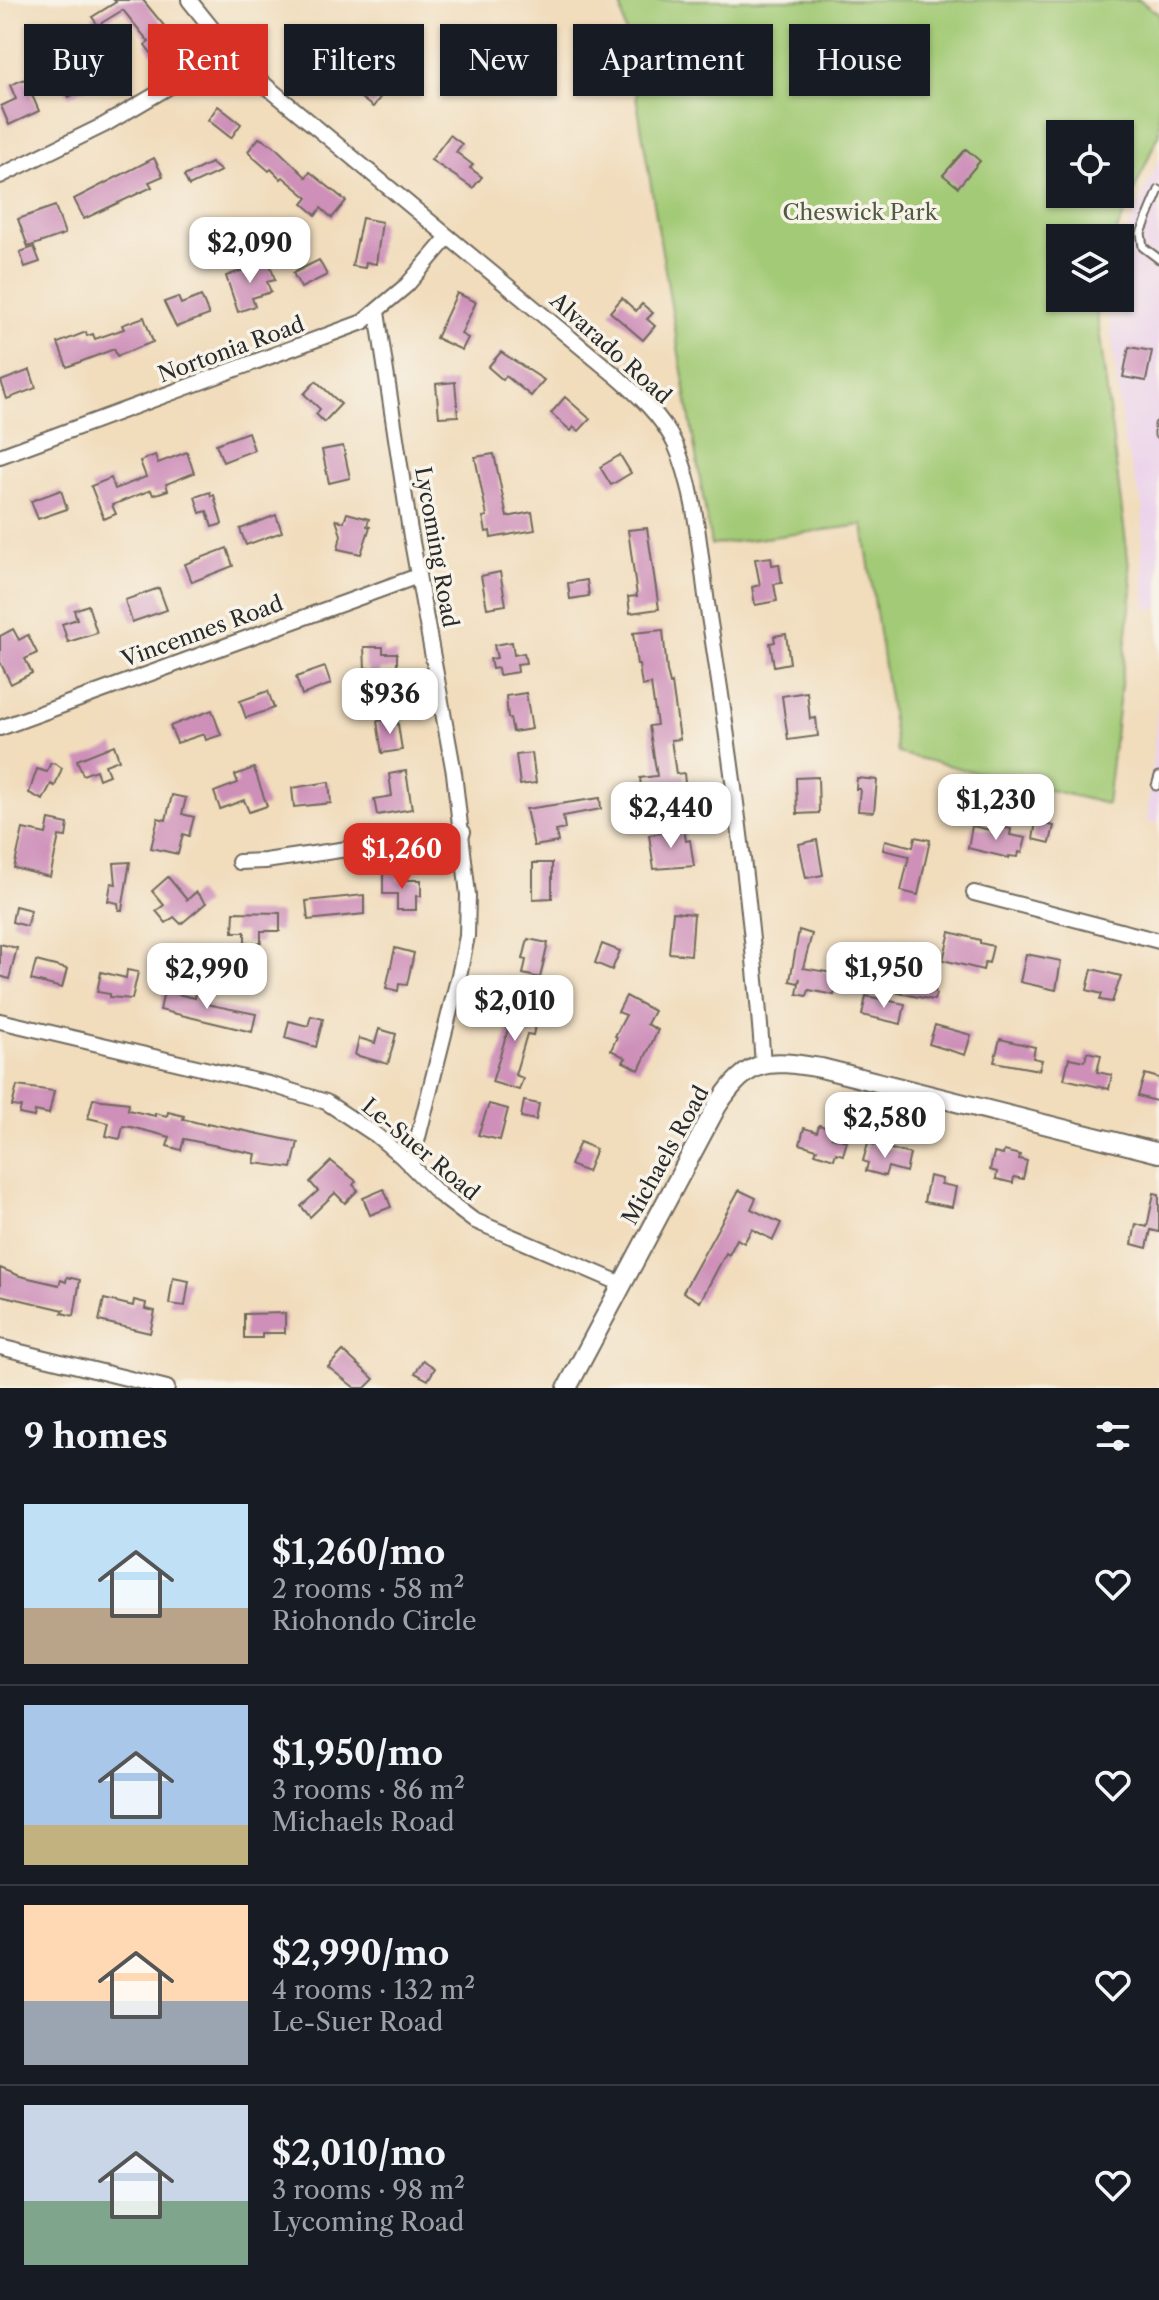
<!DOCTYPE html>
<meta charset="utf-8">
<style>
:root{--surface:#171b24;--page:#242831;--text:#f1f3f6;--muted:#9ea1a6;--line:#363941;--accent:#d93025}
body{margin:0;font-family:"Libre Caslon Text",serif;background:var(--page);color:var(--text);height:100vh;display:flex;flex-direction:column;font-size:30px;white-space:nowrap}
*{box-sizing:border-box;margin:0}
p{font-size:26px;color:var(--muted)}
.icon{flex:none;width:44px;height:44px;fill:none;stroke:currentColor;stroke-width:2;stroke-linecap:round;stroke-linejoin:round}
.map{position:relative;height:1388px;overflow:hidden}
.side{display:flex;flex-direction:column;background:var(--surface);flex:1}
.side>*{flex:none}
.top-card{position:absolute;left:24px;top:24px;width:1112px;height:72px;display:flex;gap:16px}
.buttons{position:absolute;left:1046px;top:120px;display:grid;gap:16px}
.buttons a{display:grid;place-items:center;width:88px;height:88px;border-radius:0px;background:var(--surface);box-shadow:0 2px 6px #0004;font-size:40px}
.price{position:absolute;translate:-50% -68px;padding:0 18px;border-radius:16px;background:#fff;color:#222;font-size:26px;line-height:52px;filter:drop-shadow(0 2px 4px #0008)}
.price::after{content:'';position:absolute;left:50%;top:48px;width:24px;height:18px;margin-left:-12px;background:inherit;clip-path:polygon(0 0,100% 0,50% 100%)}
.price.on{background:var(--accent);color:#fff}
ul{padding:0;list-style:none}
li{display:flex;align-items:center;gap:24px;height:200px;padding:0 24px}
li+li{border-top:2px solid var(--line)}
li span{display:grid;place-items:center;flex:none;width:224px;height:160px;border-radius:0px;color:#555}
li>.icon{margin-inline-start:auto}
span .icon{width:96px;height:96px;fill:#fffc;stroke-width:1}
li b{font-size:34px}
h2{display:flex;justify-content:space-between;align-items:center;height:96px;padding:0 24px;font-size:34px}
.chip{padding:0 28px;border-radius:0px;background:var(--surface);box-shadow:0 2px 6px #0004;font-size:28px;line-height:72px}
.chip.on{background:var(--accent);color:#fff}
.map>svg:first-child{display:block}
.built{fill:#ebd1ec}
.green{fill:#a3ca76;stroke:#677a50;stroke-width:2;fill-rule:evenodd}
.building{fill:#ce8fb9}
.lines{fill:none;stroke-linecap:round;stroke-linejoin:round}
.service-casing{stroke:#70695d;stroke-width:11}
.minor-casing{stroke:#70695d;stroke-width:18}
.tertiary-casing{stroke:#70695d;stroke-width:22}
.service{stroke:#fff;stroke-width:7}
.minor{stroke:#fff;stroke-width:14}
.tertiary{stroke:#fff;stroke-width:18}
.labels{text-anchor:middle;stroke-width:7;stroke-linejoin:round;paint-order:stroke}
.park-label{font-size:22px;fill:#4f5b42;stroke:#f7f3e8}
.street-label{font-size:22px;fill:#2b2b2b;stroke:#f7f3e8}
</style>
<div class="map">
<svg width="1159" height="1388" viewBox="0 0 1159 1388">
<rect width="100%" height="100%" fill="#f7f3e8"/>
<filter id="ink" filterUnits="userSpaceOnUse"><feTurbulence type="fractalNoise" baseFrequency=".0125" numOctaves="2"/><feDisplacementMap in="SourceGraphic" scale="16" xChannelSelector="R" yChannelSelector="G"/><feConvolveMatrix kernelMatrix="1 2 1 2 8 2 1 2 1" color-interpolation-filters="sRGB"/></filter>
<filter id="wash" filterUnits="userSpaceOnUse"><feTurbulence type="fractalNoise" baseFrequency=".006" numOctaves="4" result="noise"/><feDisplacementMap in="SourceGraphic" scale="32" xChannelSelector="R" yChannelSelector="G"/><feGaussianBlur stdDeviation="1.8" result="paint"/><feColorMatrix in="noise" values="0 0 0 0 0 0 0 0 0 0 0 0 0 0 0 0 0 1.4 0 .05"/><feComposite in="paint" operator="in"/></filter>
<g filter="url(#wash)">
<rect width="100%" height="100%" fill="#f1dcbb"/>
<g class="built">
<polygon points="1159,158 1159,607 1146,610 1142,559 1143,508 1124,441 1107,298 1120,298 1120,250"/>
<polygon points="1159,692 1159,824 1147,821"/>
</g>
<path class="green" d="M 620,0 L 1139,0 L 1159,14 L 1159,133 L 1114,238 L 1060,238 L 1060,298 L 1095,298 L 1132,590 L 1107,804 L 897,753 L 863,525 L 711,545 ZM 1060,134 L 1120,134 L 1120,194 L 1060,194 Z"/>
<g id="blocks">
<g class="building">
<polygon points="114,0 143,0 175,39 158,53 156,50 152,54 145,45 149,42 123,10 98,25 92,17 116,2"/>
<polygon points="366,62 392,81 373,107 353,92 362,81 356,76"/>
<polygon points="88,64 97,81 69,97 59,81"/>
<polygon points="25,79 39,111 9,125 1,106 16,99 10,85"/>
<polygon points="218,106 241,124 231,138 208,120"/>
<polygon points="450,135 462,144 456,152 473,165 470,168 482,177 473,188 431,160"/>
<polygon points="259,138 273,145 306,177 310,172 346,201 332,218 321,208 316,215 303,204 308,198 283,177 281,179 271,169 269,171 253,157 248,151"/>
<polygon points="966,149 980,161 958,187 943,175"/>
<polygon points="154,158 163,176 149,182 152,187 84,219 74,199"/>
<polygon points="211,163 221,171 189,186 184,176"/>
<polygon points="55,206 65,234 28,247 18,219"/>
<polygon points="362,218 382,222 376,264 366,262 365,268 352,266"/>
<polygon points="34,247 40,262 25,267 20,252"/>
<polygon points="319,260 327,275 301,288 293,273"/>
<polygon points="269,261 275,280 267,282 271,292 252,298 255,306 238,312 226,276"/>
<polygon points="457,293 476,302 461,334 468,338 462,350 436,338"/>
<polygon points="201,296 209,315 176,327 164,302 178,297 181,304"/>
<polygon points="622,298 636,311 642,304 653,313 647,319 655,326 643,340 610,312"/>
<polygon points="144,317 153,342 117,356 114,349 67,367 58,343 86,332 87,336 93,334 95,339 124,329 122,325"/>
<polygon points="1129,347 1152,351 1146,381 1123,377"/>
<polygon points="501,352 544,380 531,396 506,376 503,380 488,367"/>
<polygon points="30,370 36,388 7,399 1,381"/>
<polygon points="316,381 341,404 324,422 316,414 320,409 304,394"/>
<polygon points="455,382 458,416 439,417 436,384"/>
<polygon points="565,397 590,419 579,431 574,427 571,431 551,413"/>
<polygon points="248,432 254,450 223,462 216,444"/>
<polygon points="343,446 350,478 329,483 322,450"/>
<polygon points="187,452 194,473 166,484 168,490 153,495 151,490 112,505 116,514 104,519 91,486 111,478 115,489 146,477 140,461 155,455 158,463"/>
<polygon points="494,454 507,517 532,512 535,530 491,538 490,531 486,532 483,517 487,516 475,457"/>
<polygon points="620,455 631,473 611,485 600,467"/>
<polygon points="61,490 67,509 38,519 31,501"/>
<polygon points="210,492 211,496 214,495 222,524 212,527 207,511 200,513 195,497"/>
<polygon points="347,513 369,519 367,526 370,527 361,554 338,549 341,535 336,520 344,522"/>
<polygon points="276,515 282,532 246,545 240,529"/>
<polygon points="647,528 659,609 630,613 628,597 637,596 628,530"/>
<polygon points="227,548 233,566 192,582 185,564"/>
<polygon points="771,557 772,565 779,564 782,583 774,584 777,601 755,605 752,587 760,585 755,559"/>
<polygon points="500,572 506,605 487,608 481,576"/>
<polygon points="587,580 589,596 570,599 568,583"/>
<polygon points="159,588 167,610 132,622 125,600"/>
<polygon points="88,605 97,633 68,642 62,624 77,619 74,610"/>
<polygon points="13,629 19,640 28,635 37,653 25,659 32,673 11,684 0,662 0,636"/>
<polygon points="663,630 667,671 670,684 672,683 680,739 671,740 676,774 684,773 687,805 668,807 666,791 642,794 640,778 657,776 649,726 657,725 651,684 642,686 639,665 637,665 633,633"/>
<polygon points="786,634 790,663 774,666 770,643 775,642 774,636"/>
<polygon points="512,642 514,655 524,653 526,663 517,664 518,672 499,675 498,668 492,669 490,659 497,658 494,645"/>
<polygon points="364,647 383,647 383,653 397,653 397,669 380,670 380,677 368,677 368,668 365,668"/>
<polygon points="325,667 331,684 302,695 296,677"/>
<polygon points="268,691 274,708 246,718 240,701"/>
<polygon points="807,692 810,719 816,718 818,736 788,740 782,696"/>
<polygon points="526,693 532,729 513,732 510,718 508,718 506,696"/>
<polygon points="212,710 221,735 206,740 204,734 177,743 170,726"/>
<polygon points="397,718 402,750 382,753 377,721"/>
<polygon points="114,745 119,760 105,765 109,775 99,779 96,770 83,775 77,760"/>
<polygon points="532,753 536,783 520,785 516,755"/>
<polygon points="54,763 62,768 55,786 51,784 43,800 29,793 37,769 47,772 50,764"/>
<polygon points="254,768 267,806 249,812 244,800 220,809 214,792 238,783 235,775"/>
<polygon points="406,771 412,809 377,815 374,799 392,796 389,774"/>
<polygon points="818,777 819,813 797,814 796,778"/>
<polygon points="857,778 877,780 874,812 858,811 860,789 856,789"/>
<polygon points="329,782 331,803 294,807 292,788"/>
<polygon points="172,795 186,798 182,814 194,817 189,836 183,834 178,854 151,848 158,818 166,820"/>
<polygon points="600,798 601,809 563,816 565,829 556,831 558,842 534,846 526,809"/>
<polygon points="49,820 68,824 66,837 59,836 50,877 14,868 23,829 46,834"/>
<polygon points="1036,822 1054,826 1050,843 1033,839"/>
<polygon points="972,826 1000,832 1000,827 1011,829 1010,835 1026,838 1022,853 1019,852 1018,857 1009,856 1009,858 968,848"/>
<polygon points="684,829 686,841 690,840 694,866 654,869 649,835"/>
<polygon points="915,837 930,840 918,895 901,891 909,856 883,850 885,840 913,847"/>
<polygon points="817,840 823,875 806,878 799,844"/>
<polygon points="130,862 122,910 119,910 118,903 108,901 111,883 116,884 114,863"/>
<polygon points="533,863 552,863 552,898 533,899"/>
<polygon points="398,873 398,880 421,880 421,896 416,896 416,910 397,910 397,894 383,894 383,874"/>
<polygon points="168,877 187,900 196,892 206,903 181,924 174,917 166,923 156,911 164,905 152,891"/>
<polygon points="364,895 364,914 308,920 306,901"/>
<polygon points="15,906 31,910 27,926 12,922"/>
<polygon points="234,912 280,913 280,931 261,931 261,943 245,943 245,932 233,932"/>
<polygon points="673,912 694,914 691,955 669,953"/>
<polygon points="799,930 812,934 803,968 839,974 834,995 809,990 807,996 797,994 800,978 798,983 790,981"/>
<polygon points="950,932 980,940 980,943 993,946 989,963 985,962 983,970 943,960"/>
<polygon points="528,939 548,943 540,978 523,974 526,960 523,959"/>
<polygon points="0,944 17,948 9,979 0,976"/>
<polygon points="602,944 620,951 612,970 595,963"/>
<polygon points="395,948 414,953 407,985 399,984 398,991 386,988"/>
<polygon points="1026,954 1061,961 1056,990 1020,982"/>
<polygon points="896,955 928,964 936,994 934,1000 898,993 901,978 891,976"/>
<polygon points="36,961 67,969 62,988 31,980"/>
<polygon points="1092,969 1121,976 1112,1002 1100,1000 1102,994 1087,990"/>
<polygon points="127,970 138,972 132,999 110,997 110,994 97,992 101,972 126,978"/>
<polygon points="197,989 209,992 206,1004 256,1014 252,1032 160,1010 164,991 195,998"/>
<polygon points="514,996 534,1001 529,1020 536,1022 533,1035 527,1034 515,1075 523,1078 519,1090 492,1082 508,1029 506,1028"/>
<polygon points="626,996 654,1011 647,1024 658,1030 639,1070 623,1062 626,1058 611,1050 617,1037 615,1036 626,1015 618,1012"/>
<polygon points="866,996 905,1004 901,1024 862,1015"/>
<polygon points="311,1016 323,1019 316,1047 285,1038 289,1021 308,1026"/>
<polygon points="935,1025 971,1035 965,1055 929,1044"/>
<polygon points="379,1029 396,1034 388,1064 355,1055 359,1038 375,1043"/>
<polygon points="1000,1039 1035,1047 1033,1058 1042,1060 1039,1070 994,1062"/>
<polygon points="1087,1052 1101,1055 1097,1072 1112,1075 1109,1089 1064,1079 1069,1058 1085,1061"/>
<polygon points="1145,1074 1159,1078 1159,1102 1138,1096"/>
<polygon points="17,1086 54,1091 49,1114 35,1111 34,1117 19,1114 21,1107 12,1106"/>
<polygon points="93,1099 129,1103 128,1110 155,1116 155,1113 167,1116 168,1112 184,1116 183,1119 207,1125 207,1123 298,1142 292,1168 254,1163 256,1154 184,1139 181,1150 167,1146 170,1137 131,1127 123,1126 120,1139 106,1136 109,1123 88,1118"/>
<polygon points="524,1101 539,1104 536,1120 521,1117"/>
<polygon points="489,1104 508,1109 500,1140 478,1135"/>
<polygon points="819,1125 835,1130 832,1137 847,1141 843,1155 836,1153 834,1159 815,1153 817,1149 800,1144 804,1128 817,1132"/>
<polygon points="580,1142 596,1149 587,1172 570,1165"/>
<polygon points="868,1143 910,1154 906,1172 888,1167 885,1176 866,1171 868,1163 863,1161"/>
<polygon points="1004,1151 1020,1155 1019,1159 1027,1161 1023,1179 1014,1177 1013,1183 996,1179 997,1172 990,1170 994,1153 1003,1155"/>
<polygon points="331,1161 356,1181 353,1185 358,1190 345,1203 335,1193 310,1217 301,1206 318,1191 310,1182"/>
<polygon points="929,1176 942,1179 941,1184 956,1187 952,1207 924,1202"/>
<polygon points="384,1189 391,1207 370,1215 363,1198"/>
<polygon points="739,1190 756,1198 751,1209 781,1223 773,1240 752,1229 744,1243 737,1239 729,1255 726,1253 700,1302 683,1292"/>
<polygon points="1154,1193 1159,1194 1159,1232 1151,1230 1147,1248 1132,1244 1136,1224 1147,1227"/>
<polygon points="0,1268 20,1276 59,1285 61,1280 66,1282 67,1277 80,1280 74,1316 62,1313 64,1310 0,1295"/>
<polygon points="173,1278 189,1281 185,1306 169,1304"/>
<polygon points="104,1299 133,1306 134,1300 146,1303 145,1309 155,1311 150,1333 99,1321"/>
<polygon points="285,1313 285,1333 262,1333 262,1338 244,1338 244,1314"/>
<polygon points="343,1351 374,1379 365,1388 355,1388 328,1367"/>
<polygon points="423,1360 435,1368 428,1380 415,1373"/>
</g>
</g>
</g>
<g filter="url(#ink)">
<use href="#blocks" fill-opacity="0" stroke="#70695d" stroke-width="2"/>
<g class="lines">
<defs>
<g id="service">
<polyline points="1159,190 1141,233 1143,247 1159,259"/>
<polyline points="1159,425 1159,435"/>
<polyline points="1156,786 1159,776"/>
</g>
<g id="minor">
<path d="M 189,0 L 230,51 L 265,85 L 615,375 C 638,395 662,416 675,444 C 697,492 700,558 708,610 C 732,761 752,912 763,1064"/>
<polyline points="0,176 104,125 230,51"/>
<polyline points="377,312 410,531 454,773 468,895 467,936 460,971 411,1165"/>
<polyline points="0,456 363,322 407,285 448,237"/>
<polyline points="0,728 418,576"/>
<polyline points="239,862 265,861 463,832"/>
<polyline points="974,893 1159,941"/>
<polyline points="0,1021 269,1084 326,1102 376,1135 402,1157 440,1195 473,1220 622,1284"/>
<polyline points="0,1347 167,1388"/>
</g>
<path id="tertiary" d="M 567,1388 L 717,1106 C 749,1058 766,1059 821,1068 L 1159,1153"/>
</defs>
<use href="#service" class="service-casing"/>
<use href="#minor" class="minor-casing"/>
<use href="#tertiary" class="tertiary-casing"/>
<use href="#service" class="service"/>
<use href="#minor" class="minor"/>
<use href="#tertiary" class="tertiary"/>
</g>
</g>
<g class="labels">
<g class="park-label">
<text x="860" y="220">Cheswick Park</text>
</g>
<g class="street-label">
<text transform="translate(611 348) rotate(42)" y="8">Alvarado Road</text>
<text transform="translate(231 349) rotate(-20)" y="8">Nortonia Road</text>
<text transform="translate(437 547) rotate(80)" y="8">Lycoming Road</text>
<text transform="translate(202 631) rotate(-20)" y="8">Vincennes Road</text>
<text transform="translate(421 1149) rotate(40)" y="8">Le-Suer Road</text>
<text transform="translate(665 1155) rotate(-61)" y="8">Michaels Road</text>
</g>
</g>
</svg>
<div class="buttons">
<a><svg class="icon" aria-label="locate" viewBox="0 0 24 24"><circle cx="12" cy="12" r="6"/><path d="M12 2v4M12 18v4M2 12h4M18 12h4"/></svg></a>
<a><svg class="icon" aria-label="layers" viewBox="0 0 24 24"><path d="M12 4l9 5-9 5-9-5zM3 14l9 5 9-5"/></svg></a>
</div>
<b class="price" style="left:250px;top:285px">$2,090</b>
<b class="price" style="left:390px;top:736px">$936</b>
<b class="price" style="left:996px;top:842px">$1,230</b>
<b class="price" style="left:671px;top:850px">$2,440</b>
<b class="price on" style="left:402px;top:891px">$1,260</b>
<b class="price" style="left:884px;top:1010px">$1,950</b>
<b class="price" style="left:207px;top:1011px">$2,990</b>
<b class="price" style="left:515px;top:1043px">$2,010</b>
<b class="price" style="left:885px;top:1160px">$2,580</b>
<div class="top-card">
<a class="chip">Buy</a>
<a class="chip on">Rent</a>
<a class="chip">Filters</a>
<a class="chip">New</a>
<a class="chip">Apartment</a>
<a class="chip">House</a>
</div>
</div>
<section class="side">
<h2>9 homes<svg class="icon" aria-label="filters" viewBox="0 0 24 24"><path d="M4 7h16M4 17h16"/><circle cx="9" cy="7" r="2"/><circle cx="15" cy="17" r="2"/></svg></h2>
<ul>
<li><span style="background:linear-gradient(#bfe0f5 65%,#b9a48a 0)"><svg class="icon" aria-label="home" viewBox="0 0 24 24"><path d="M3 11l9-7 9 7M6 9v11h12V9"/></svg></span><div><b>$1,260/mo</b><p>2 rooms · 58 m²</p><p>Riohondo Circle</p></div><svg class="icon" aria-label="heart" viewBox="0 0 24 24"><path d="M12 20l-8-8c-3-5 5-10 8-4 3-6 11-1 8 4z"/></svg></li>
<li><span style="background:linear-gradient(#a9c7e8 75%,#c2b280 0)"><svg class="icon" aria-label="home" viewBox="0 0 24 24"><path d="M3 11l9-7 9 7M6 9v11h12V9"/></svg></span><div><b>$1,950/mo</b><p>3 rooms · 86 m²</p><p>Michaels Road</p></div><svg class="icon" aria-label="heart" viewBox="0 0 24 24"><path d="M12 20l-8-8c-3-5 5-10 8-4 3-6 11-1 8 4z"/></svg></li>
<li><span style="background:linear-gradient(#ffd9b3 60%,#9aa5b1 0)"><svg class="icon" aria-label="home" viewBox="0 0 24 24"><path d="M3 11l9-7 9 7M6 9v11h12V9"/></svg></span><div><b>$2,990/mo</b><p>4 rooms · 132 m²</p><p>Le-Suer Road</p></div><svg class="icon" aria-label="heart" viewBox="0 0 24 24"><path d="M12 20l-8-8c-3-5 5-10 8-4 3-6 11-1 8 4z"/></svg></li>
<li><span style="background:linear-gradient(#c9d6e8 60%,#7fa58c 0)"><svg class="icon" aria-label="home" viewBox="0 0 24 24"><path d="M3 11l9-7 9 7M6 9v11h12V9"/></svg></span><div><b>$2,010/mo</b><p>3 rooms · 98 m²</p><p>Lycoming Road</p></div><svg class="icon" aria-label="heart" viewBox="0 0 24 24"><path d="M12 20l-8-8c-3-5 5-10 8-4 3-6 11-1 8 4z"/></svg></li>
</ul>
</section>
